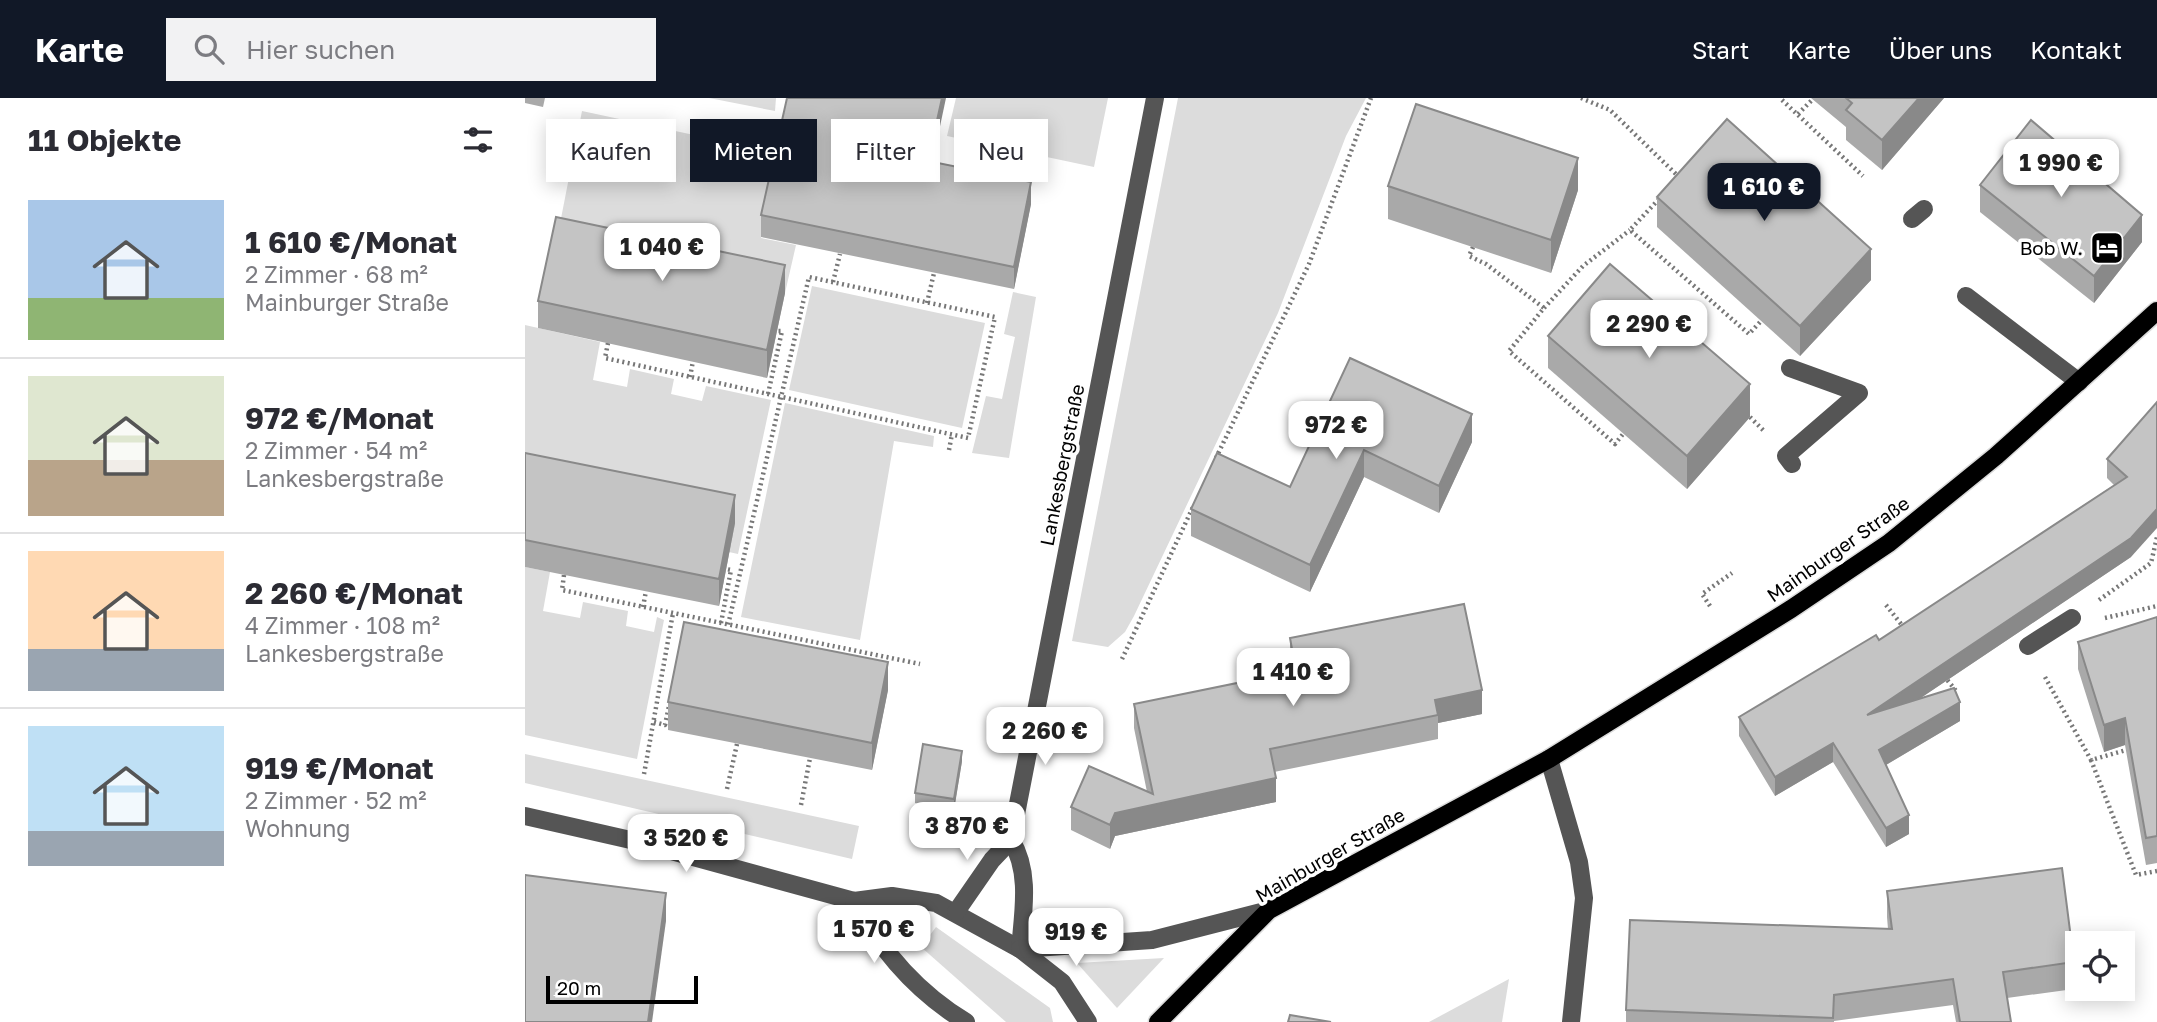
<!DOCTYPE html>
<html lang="de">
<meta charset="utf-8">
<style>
:root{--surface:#fff;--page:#f2f2f3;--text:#2b2b33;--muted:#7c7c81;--line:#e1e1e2;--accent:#111827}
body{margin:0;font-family:"Golos Text",sans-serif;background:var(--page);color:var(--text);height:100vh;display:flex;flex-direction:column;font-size:26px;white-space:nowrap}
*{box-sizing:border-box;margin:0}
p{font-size:23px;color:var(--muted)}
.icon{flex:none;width:38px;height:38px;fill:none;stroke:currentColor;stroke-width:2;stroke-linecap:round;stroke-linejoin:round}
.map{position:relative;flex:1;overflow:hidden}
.drawer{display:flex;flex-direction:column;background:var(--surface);width:525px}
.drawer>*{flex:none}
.banner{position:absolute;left:21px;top:21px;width:665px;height:63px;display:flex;gap:14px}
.buttons{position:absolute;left:1540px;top:833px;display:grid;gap:14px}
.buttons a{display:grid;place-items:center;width:70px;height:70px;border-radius:0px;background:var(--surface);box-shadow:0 4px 18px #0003;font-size:35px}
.scale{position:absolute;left:21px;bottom:18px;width:152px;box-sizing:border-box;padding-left:7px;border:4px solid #000;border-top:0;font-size:19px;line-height:24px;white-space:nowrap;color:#000;-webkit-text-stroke:5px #fff;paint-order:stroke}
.price{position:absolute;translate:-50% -60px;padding:0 16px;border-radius:14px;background:#fff;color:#222;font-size:23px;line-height:46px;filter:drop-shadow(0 2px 4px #0008)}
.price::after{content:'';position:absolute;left:50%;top:42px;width:21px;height:16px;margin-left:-10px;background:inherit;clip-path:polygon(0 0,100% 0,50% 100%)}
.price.active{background:var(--accent);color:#fff}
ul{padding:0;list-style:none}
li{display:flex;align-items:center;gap:21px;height:175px;padding:0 28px}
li+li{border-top:2px solid var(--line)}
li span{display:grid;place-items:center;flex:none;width:196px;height:140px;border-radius:0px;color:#555}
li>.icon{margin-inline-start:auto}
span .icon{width:84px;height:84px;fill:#fffc;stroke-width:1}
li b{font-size:30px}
h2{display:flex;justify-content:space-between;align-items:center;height:84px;padding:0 28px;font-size:30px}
.pill{padding:0 24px;border-radius:0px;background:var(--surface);box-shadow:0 4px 18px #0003;font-size:24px;line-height:63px}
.pill.active{background:var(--accent);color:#fff}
header{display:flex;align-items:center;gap:42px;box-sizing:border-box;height:98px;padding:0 35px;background:var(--accent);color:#fff}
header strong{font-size:33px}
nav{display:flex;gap:38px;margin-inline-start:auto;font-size:24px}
.search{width:490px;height:63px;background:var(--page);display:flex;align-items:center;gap:18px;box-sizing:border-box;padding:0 24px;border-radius:0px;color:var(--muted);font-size:26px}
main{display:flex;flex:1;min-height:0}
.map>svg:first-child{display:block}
.green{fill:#dcdcdc}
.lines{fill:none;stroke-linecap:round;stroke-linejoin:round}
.major-casing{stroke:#dbdbdb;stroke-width:21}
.path{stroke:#777;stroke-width:4.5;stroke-dasharray:2 3.5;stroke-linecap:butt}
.minor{stroke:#555;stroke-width:18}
.major{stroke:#000;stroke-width:18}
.wall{fill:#a9a9a9}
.shaded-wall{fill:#898989}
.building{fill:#c4c4c4;stroke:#898989;stroke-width:2}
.labels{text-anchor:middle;stroke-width:7;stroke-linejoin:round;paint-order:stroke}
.poi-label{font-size:19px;fill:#000;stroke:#fff;text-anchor:end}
.street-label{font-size:19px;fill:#000;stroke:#fff}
</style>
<header>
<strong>Karte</strong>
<div class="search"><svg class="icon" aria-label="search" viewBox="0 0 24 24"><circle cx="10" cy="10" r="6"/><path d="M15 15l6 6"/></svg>Hier suchen</div>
<nav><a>Start</a><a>Karte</a><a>Über uns</a><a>Kontakt</a></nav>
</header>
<main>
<section class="drawer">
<h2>11 Objekte<svg class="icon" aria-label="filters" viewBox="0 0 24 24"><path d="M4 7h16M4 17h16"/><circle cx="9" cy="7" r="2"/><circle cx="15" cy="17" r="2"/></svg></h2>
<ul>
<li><span style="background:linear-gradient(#a9c7e8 70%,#8fb573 0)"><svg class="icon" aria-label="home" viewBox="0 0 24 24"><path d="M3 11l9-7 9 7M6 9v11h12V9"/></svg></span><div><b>1 610 €/Monat</b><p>2 Zimmer · 68 m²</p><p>Mainburger Straße</p></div></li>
<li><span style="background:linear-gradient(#dfe7d0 60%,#b9a48a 0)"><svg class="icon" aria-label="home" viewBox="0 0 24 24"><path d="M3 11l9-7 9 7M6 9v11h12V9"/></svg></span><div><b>972 €/Monat</b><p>2 Zimmer · 54 m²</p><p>Lankesbergstraße</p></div></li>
<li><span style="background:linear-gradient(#ffd9b3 70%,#9aa5b1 0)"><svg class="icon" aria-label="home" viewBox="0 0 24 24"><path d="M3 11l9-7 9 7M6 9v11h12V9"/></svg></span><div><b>2 260 €/Monat</b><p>4 Zimmer · 108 m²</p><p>Lankesbergstraße</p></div></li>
<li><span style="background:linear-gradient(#bfe0f5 75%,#9aa5b1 0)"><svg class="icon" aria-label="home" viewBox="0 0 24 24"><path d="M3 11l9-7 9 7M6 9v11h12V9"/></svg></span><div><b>919 €/Monat</b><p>2 Zimmer · 52 m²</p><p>Wohnung</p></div></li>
</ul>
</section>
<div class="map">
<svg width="1632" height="924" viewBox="0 0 1632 924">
<rect width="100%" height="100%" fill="#fff"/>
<g class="green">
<polygon points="184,0 251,0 250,13"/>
<polygon points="431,0 583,0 569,69 422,38"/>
<polygon points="653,0 841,0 821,38 753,215 609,518 600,534 583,549 547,543"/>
<polygon points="57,13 253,55 236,140 271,147 260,195 31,146"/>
<polygon points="287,188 460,225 437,330 264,292"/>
<polygon points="488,194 511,199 484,360 447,355 461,298 477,301 490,239 479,236"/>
<polygon points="0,227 75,244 68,282 102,289 105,271 149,281 146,296 177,303 181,288 246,302 213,456 204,454 210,424 0,382"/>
<polygon points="260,305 409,338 408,349 369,343 335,542 216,519"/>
<polygon points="0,469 25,474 18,513 55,520 58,504 103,513 101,528 129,534 132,519 139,522 112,661 0,637"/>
<polygon points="0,656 334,728 327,761 0,685"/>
<polygon points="411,829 525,910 528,924 481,924 396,849"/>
<polygon points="639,860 592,910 552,865"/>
<polygon points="984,881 977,924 904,924"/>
</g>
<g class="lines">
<defs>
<polyline id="major" points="633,924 744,812 1024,661 1266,511 1364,445 1471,358 1632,213"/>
</defs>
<use href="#major" class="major-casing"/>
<g class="path">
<polyline points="1056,0 1085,12 1155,80"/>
<polyline points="1257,2 1338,78"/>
<polyline points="1273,16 1288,1"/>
<polyline points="1134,101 1105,132 1224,236 1236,223"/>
<polyline points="948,149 944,158 961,166 1019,210 984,253 1090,346 1098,336"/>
<polyline points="308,184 315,156"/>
<polyline points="402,205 409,175"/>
<polyline points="1019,210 1058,168 1105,132"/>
<polyline points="83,245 80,260 443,340 470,219 284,179 203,527"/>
<polyline points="165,279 168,263"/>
<polyline points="243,296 257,233 253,233"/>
<polyline points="1225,319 1239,333"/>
<polyline points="424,352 427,336"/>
<polyline points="691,360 784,166 846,0"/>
<polyline points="39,477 37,492 395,566"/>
<polyline points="1574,502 1626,465 1632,439"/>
<polyline points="1361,507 1380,531"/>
<polyline points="1185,508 1177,496 1207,475"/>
<polyline points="118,509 121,493"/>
<polyline points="1580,520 1632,508"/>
<polyline points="196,525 206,472 201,471"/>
<polyline points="597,561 668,409"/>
<polyline points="1419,578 1432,594"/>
<polyline points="1520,579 1566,662 1605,651"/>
<polyline points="129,624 140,627 144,608"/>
<polyline points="1566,662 1611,777 1632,773"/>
<polyline points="119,676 148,515"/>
<polyline points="202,691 212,646"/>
<polyline points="276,707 285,660"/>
</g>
<g class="minor">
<polyline points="1387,121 1399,111"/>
<polyline points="1441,198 1554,284"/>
<polyline points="1265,270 1334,295 1261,358 1267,366"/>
<polyline points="1503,548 1547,520"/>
<polyline points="1024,661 1054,764 1059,800 1046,924"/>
<polyline points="0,718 110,743 329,803 367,798 411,805 495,851 537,884 563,924"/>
<path d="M 486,742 C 506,774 498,815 495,851"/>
<path d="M 329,803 C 356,853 393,895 441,924"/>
<polyline points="431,814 467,762 486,742 630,0"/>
<polyline points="495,851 627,842 744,812"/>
</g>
<use href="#major" class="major"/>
</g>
<g class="wall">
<polygon points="0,0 20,0 18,9 0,5"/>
<polygon points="1286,0 1419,0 1357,72 1321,42 1321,29"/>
<polygon points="408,64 506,106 489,191 236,139 236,117"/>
<polygon points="1455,87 1617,144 1569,205 1455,114"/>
<polygon points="863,88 1053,92 1026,175 863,121"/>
<polygon points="1132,99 1346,182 1275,258 1132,129"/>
<polygon points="260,195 242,280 13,230 13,203"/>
<polygon points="1023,238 1225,319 1162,391 1023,270"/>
<polygon points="825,260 947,344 914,415 839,379 785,494 666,438 666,411 765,389"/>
<polygon points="1632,304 1606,459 1394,601 1435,623 1361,667 1384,736 1361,749 1308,664 1250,698 1214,638 1214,619 1354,542 1589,387 1582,380 1582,361"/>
<polygon points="0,355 210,425 194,508 0,469"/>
<polygon points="1632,519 1632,765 1621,767 1600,647 1579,654 1553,571 1553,544"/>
<polygon points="765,540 957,616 913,625 913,641 749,674 751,704 590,738 585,751 546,732 546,709 622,694 609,630 609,606 767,574 765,564"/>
<polygon points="363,592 347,672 143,632 143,604"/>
<polygon points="437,663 429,712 390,705 390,695"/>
<polygon points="1362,793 1549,864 1549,891 1482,900 1486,924 1431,924 1428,907 1309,923 1309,924 1101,924 1101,912 1363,831 1362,819"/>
</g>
<g class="shaded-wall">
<polygon points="417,0 421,0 403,85 403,63"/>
<polygon points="1394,0 1419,0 1357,72 1357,42"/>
<polygon points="1053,60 1053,92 1026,175 1026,142"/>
<polygon points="506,84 506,106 489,191 489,169"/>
<polygon points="1617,117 1617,144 1569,205 1569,178"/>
<polygon points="1346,151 1346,182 1275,258 1275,228"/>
<polygon points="260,167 260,195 242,280 242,252"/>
<polygon points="1225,286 1225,319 1162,391 1162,358"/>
<polygon points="947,316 947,344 914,415 914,388"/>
<polygon points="839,352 839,379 785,494 785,467"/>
<polygon points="210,397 210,425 194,508 194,481"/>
<polygon points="1632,411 1632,430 1606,459 1342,636 1342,617"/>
<polygon points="363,564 363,592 347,672 347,645"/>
<polygon points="957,592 957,616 913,625 913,617 910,602"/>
<polygon points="1435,604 1435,623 1354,671 1354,652"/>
<polygon points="1600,620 1600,647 1579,654 1579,627"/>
<polygon points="1308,645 1308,664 1250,698 1250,679"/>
<polygon points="437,653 437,663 429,712 429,701"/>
<polygon points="751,680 751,704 590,738 585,751 585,727 590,715"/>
<polygon points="1384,717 1384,736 1361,749 1361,730"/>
<polygon points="141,795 141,823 127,924 123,924"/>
</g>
<g class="building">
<polygon points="262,0 417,0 403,63 506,84 489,169 236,117"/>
<polygon points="1321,0 1394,0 1357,42 1321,12 1327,5"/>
<polygon points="891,6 1053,60 1026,142 863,88"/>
<polygon points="1202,21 1346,151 1275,228 1132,99"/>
<polygon points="1506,22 1617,117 1569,178 1455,87"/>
<polygon points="31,119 260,167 242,252 13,203"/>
<polygon points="1085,166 1225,286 1162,358 1023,238"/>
<polygon points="825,260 947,316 914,388 839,352 785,467 666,411 692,355 765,389"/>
<polygon points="1632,304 1632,411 1606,440 1342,617 1429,590 1435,604 1354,652 1384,717 1361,730 1308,645 1250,679 1214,619 1351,537 1354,542 1602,379 1582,361"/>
<polygon points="0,355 210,397 194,481 0,442"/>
<polygon points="939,506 957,592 910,602 913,617 745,651 751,680 590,715 585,727 546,709 564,668 628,696 609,606 771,573 765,540"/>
<polygon points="1632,519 1632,738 1621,740 1600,620 1579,627 1553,544"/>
<polygon points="159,524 363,564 347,645 143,604"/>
<polygon points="398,646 437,653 429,701 390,695"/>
<polygon points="1537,770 1549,864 1478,874 1486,924 1435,924 1428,881 1309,897 1308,920 1101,912 1105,822 1367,831 1362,793"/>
<polygon points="0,777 141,795 123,924 0,924"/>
<polygon points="765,917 806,924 763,924"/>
</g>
<defs>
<symbol id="hotel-square" viewBox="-11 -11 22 22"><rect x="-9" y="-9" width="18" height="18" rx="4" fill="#000" stroke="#fff"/><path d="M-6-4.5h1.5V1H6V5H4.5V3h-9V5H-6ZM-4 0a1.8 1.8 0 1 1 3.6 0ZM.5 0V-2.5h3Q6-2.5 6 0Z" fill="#fff"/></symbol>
</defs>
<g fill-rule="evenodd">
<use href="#hotel-square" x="1563" y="131" width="38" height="38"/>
</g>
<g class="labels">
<g class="poi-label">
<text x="1558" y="157">Bob W.</text>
</g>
<g class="street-label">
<text transform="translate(537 367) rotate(-79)" y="7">Lankesbergstraße</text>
<text transform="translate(1313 451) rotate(-35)" y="7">Mainburger Straße</text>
<text transform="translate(805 757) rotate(-30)" y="7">Mainburger Straße</text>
</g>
</g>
</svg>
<div class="buttons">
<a><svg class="icon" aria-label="locate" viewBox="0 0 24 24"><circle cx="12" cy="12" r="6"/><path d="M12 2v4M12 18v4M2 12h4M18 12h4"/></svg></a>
</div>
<div class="scale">20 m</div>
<b class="price" style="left:1536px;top:101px">1 990 €</b>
<b class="price active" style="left:1239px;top:125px">1 610 €</b>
<b class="price" style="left:137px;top:185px">1 040 €</b>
<b class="price" style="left:1124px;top:262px">2 290 €</b>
<b class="price" style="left:811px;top:363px">972 €</b>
<b class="price" style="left:768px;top:610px">1 410 €</b>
<b class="price" style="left:520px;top:669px">2 260 €</b>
<b class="price" style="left:442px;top:764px">3 870 €</b>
<b class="price" style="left:161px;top:776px">3 520 €</b>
<b class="price" style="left:349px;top:867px">1 570 €</b>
<b class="price" style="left:551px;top:870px">919 €</b>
<div class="banner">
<a class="pill">Kaufen</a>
<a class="pill active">Mieten</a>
<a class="pill">Filter</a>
<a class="pill">Neu</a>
</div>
</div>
</main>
